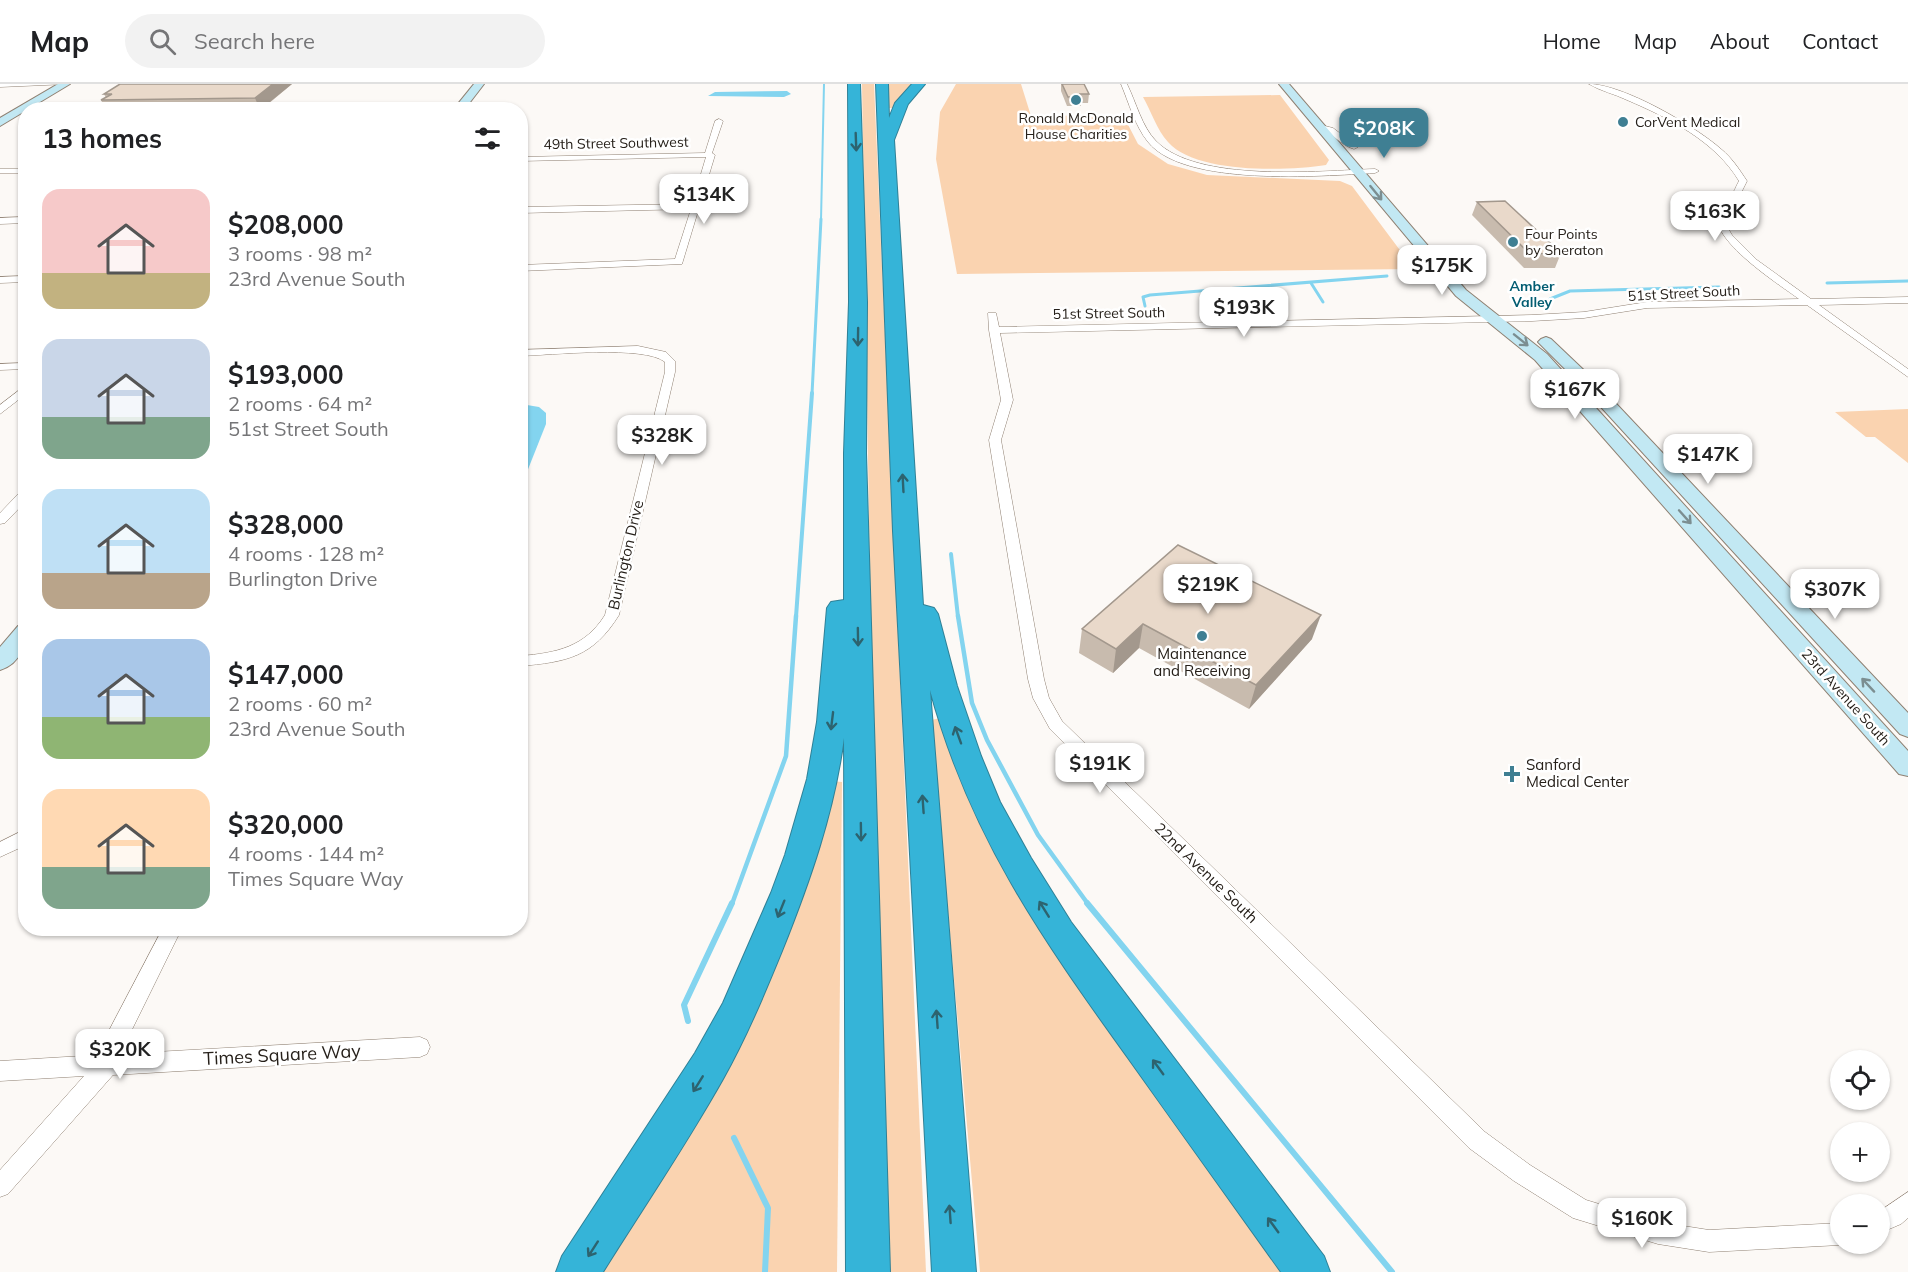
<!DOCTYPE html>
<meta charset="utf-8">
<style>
:root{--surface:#fff;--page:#f2f2f2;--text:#202124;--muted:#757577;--line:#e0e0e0;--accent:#3f7f93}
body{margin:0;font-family:Mulish,sans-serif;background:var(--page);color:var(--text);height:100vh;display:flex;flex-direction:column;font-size:22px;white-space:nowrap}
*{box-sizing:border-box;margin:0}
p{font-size:20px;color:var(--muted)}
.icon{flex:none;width:33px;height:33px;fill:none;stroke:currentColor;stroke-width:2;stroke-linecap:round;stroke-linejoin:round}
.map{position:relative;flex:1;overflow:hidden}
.sheet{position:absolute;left:18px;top:18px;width:510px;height:834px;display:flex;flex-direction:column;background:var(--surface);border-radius:24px;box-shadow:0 2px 4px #0004}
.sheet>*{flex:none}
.controls{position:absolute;left:1830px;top:966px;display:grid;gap:12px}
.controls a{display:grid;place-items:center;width:60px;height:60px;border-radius:50%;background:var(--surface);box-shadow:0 2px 4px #0004;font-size:30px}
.price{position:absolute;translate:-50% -51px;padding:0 14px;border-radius:12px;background:#fff;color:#222;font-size:20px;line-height:39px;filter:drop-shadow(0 2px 3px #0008)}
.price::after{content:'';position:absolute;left:50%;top:36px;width:18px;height:14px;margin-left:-9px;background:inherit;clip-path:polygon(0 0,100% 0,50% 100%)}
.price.selected{background:var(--accent);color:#fff}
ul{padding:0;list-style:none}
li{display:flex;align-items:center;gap:18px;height:150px;padding:0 24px}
li span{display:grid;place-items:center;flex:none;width:168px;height:120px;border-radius:18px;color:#555}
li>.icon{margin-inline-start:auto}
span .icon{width:72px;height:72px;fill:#fffc;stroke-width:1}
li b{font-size:26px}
h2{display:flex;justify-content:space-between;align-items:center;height:72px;padding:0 24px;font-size:26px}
header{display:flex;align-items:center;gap:36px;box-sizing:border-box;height:84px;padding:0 30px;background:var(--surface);border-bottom:2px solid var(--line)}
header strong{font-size:28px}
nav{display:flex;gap:33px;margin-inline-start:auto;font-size:21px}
.search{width:420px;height:54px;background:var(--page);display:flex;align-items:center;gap:15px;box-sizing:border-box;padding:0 21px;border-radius:33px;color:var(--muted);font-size:22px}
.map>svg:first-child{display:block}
.green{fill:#fad3b0}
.water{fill:#83d4ef}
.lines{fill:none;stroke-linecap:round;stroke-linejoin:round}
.stream-far4{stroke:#83d4ef;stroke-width:2}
.stream-far3{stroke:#83d4ef;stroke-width:3}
.stream-far2{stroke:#83d4ef;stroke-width:4}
.stream-far1{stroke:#83d4ef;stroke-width:4.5}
.stream{stroke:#83d4ef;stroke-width:6}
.street-casing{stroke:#8f8072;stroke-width:1}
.secondary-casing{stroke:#8f8072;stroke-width:2}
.highway-casing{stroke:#308096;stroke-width:2}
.street{fill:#fff;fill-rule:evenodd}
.secondary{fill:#c2e8f3;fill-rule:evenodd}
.highway{fill:#35b4d8;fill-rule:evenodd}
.wall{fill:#c8bbae}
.shaded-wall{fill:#a3988d}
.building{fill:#e9d9ca;stroke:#a3988d;stroke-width:1.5}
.oneway{stroke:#2d636f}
.oneway2{stroke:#7c8e91}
.poi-dot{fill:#3f7f93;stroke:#fff;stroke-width:2}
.labels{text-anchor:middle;stroke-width:5;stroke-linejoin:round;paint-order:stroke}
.far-poi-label{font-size:14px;fill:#26201a;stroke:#fff;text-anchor:start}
.far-street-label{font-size:14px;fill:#26201a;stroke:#fff}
.far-neighbourhood-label{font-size:14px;font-weight:bold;fill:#035d72;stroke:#fff}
.street-label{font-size:15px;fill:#26201a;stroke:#fff}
.poi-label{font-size:15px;fill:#26201a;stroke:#fff}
.near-street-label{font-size:18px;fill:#26201a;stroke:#fff}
</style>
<header>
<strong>Map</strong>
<div class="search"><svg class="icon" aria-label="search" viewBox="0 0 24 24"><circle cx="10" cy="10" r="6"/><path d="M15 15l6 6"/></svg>Search here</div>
<nav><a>Home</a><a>Map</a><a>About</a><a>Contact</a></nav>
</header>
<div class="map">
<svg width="1908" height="1188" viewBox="0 0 1908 1188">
<rect width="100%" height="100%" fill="#fcf9f6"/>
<g class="green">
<polygon points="862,0 874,0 926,1188 881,1188"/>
<polygon points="887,0 914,0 895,24 889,24"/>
<polygon points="956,0 1021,0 1031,32 1123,31 1138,60 1168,80 1207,91 1340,97 1352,102 1414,185 957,190 936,75 940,28"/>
<path d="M 1280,11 L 1329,76 L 1326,81 C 1287,87 1196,90 1168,58 C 1157,46 1151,27 1143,13 Z"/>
<polygon points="1908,325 1908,379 1875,353 1866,353 1835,328"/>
<polygon points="941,634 1292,1188 980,1188 931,636"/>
<polygon points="831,697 842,698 837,1188 597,1188"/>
</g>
<g class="water">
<polygon points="787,7 791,10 784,13 708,12 715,8"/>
<polygon points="429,18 433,20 429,25 301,25 351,20"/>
<polygon points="521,320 539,323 546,329 546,340 521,403"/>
</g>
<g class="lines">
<polyline class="stream-far4" points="821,136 824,0"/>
<g class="stream-far3">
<polyline points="1311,199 1323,218"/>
<polyline points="1827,199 1908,197"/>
<polyline points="1550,215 1570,207 1719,203"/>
<polyline points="1145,222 1143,213 1150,211 1387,192"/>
<polyline points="812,310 821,135"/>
</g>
<g class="stream-far2">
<polyline points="951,470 958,533"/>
<polyline points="796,533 812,309"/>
</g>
<g class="stream-far1">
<polyline points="958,532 972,619 987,656 1038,751 1088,820"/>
<polyline points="732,820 786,672 796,532"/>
</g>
<g class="stream">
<polyline points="1087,819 1392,1188"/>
<polyline points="688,937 684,921 732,819"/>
<polyline points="734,1054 768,1124 765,1188"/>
</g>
<defs>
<g id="street">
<polygon points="0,0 68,0 0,3"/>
<path d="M 1121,0 L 1127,0 C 1136,18 1142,43 1156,57 C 1197,99 1319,87 1375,85 L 1379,87 L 1375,89 C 1321,92 1184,103 1148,58 C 1135,42 1129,19 1121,0 Z"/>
<path d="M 1589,0 C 1623,0 1695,42 1721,65 C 1732,74 1739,85 1747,97 L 1739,113 L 1726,127 L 1725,139 L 1732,151 L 1757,176 L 1811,215 L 1908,213 L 1908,219 L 1819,221 L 1908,285 L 1908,293 L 1807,221 L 1647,224 L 1584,234 L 1532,237 L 1000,249 L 1013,316 L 1001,356 L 1044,595 L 1049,614 L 1062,637 L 1485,1048 L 1530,1081 L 1586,1116 L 1658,1138 L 1709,1146 L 1840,1139 L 1840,1160 L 1845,1160 L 1840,1161 L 1709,1168 L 1658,1160 L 1573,1134 L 1514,1097 L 1469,1064 L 1050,645 L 1033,614 L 1028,595 L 989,356 L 1001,316 L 989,246 L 988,229 L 996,229 L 999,243 L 1532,231 L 1584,228 L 1647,218 L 1799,215 C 1780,201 1707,155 1718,127 C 1720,122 1727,118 1730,113 C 1734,109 1736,102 1739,97 C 1715,57 1669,34 1627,16 C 1615,10 1600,7 1589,0 Z"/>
<polygon points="719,35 723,37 712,69 715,71 682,180 520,187 520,181 675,175 691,125 520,129 520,123 692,120 706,73 520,77 520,73 705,69 715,37"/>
<path d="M 1321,41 L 1333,44 L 1358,63 L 1354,65 C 1340,61 1333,48 1318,45 Z"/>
<rect x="0" y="85" width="26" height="4"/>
<polygon points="26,133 26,139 0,140 0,134"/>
<polygon points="26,192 26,198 0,199 0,193"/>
<path d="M 638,262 L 666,268 L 675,277 L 675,288 L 619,531 C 593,573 567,578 520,582 L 520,572 C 557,569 585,563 605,531 L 665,288 L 665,278 C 645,261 550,271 520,272 L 520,266 Z"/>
<polygon points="26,279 26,285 0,286 0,280"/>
<polygon points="26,301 26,310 0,330 0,321"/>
<polygon points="26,405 26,417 5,439 0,440 0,429 22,406"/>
<polygon points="26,745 26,761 0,773 0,758"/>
<polygon points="163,844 182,844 120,970 420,953 427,956 430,963 427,970 420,973 113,991 8,1110 0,1113 0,1086 84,992 0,997 0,977 99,971 104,956"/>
<polygon points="1908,1108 1908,1134 1901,1140 1880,1149 1880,1127"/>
</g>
<g id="secondary">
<polygon points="58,0 70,0 0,42 0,34"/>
<polygon points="474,0 484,0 464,26 453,26"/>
<polygon points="1279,0 1289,0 1466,206 1547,270 1908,667 1908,692 1899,690 1535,276 1456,212"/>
<polygon points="1546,253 1551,255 1591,293 1908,629 1908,653 1900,650 1579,299 1538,258 1541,255"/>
<path d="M 26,540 C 26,559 22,579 0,586 L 0,563 L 18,542 Z"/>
</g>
<g id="highway">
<path d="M 848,0 L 860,0 L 867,218 L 866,369 L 890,1188 L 846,1188 L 844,654 C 834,729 810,797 782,867 C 764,911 746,954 723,995 C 686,1061 643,1124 603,1188 L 556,1188 L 562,1172 L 695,969 L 723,919 L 771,809 L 785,771 L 807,695 L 817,638 L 827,524 L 831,518 L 844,516 L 844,369 L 849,218 Z"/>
<path d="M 876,0 L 888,0 L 889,34 L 895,19 L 912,0 L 925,0 L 908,20 L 894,56 L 923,521 L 934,524 L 938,530 L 957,602 L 981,672 L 1000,718 L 1031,774 L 1071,838 L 1324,1172 L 1330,1188 L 1281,1188 C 1230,1117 1179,1046 1128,974 C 1041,853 970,752 930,606 L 976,1188 L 932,1188 L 893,447 Z"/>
</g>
</defs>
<use href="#street" class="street-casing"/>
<use href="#secondary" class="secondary-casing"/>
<use href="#highway" class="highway-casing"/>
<use href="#street" class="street"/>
<use href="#secondary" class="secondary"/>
<use href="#highway" class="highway"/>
</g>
<g class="wall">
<polygon points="292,0 261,26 106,26 101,16 106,14 104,10"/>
<polygon points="1061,0 1084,0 1089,10 1088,19 1081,19 1081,22 1067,22 1061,7"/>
<polygon points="1477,118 1561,169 1555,184 1524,184 1472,131"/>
<polygon points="1178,461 1312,555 1249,625 1139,564 1113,589 1079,569 1082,545"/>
</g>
<g class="shaded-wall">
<polygon points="273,0 292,0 260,26 255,14"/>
<polygon points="1321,531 1312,555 1249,625 1256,601"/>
<polygon points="1143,540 1139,564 1113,589 1116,565"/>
</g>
<g class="building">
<polygon points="120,0 273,0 255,14 101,16 112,10 104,10"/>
<polygon points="1062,0 1084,0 1089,10 1080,10 1081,13 1068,13"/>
<polygon points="1505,117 1561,169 1530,170 1477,118"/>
<polygon points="1178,461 1321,531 1256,601 1143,540 1116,565 1082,545"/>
</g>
<defs><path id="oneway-shaft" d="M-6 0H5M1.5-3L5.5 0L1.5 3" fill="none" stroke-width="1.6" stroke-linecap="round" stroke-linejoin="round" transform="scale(1.5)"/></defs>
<g class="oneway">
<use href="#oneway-shaft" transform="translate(856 58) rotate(88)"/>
<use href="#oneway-shaft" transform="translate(858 253) rotate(91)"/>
<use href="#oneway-shaft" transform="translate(903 399) rotate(-93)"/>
<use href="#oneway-shaft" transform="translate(858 553) rotate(89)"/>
<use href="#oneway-shaft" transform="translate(832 637) rotate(97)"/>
<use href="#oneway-shaft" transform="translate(958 651) rotate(-110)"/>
<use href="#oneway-shaft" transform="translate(923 720) rotate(-94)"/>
<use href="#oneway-shaft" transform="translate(861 748) rotate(89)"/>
<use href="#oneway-shaft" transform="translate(781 825) rotate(112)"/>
<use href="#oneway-shaft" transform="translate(1044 825) rotate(-122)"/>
<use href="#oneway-shaft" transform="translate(937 935) rotate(-94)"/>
<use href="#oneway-shaft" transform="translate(1158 983) rotate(-126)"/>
<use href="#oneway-shaft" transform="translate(698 1000) rotate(122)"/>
<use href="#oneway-shaft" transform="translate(950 1130) rotate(-94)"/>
<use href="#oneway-shaft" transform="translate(1273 1141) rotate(-126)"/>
<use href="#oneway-shaft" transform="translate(593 1165) rotate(123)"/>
</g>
<g class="oneway2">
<use href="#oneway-shaft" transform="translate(1376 109) rotate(51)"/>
<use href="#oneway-shaft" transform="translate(1521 256) rotate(39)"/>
<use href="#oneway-shaft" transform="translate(1685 433) rotate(48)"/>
<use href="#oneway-shaft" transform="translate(1868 601) rotate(-133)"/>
</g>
<g class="poi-dot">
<circle cx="1076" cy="16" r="6"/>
<circle cx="1623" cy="38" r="6"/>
<circle cx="1513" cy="158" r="6"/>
<circle cx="1202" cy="552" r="6"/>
<path d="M1509 681h6v6h6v6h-6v6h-6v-6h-6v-6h6z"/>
</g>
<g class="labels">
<g class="far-poi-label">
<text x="1076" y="39" text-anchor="middle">Ronald McDonald<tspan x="1076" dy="16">House Charities</tspan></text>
<text x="1635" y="43">CorVent Medical</text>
<text x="1525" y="155">Four Points<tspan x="1525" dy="16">by Sheraton</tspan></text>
</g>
<g class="far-street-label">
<text transform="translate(616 59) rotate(-1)" y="5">49th Street Southwest</text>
<text transform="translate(1684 209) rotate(-3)" y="5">51st Street South</text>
<text transform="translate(1109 229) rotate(-1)" y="5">51st Street South</text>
<text transform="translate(1846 613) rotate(48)" y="5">23rd Avenue South</text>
</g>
<g class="far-neighbourhood-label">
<text x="1532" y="207">Amber<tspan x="1532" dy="16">Valley</tspan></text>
</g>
<g class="street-label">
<text transform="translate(626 471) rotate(-77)" y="5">Burlington Drive</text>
<text transform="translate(1206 789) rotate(44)" y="5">22nd Avenue South</text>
</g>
<g class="poi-label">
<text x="1202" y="575">Maintenance<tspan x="1202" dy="17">and Receiving</tspan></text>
<text x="1526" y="686" text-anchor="start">Sanford<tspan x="1526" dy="17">Medical Center</tspan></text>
</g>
<g class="near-street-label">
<text transform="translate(282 971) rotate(-3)" y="6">Times Square Way</text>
</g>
</g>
</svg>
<div class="controls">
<a><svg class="icon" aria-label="locate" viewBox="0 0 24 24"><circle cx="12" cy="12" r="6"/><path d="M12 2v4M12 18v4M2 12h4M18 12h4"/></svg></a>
<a>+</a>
<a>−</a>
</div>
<b class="price selected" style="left:1384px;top:75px">$208K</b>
<b class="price" style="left:704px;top:141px">$134K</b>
<b class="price" style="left:1715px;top:158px">$163K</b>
<b class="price" style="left:1442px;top:212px">$175K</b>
<b class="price" style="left:1244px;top:254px">$193K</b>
<b class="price" style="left:1575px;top:336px">$167K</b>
<b class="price" style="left:662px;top:382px">$328K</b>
<b class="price" style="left:1708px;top:401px">$147K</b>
<b class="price" style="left:1208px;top:531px">$219K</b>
<b class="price" style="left:1835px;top:536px">$307K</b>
<b class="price" style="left:1100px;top:710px">$191K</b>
<b class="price" style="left:120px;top:996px">$320K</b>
<b class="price" style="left:1642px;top:1165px">$160K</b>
<section class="sheet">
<h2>13 homes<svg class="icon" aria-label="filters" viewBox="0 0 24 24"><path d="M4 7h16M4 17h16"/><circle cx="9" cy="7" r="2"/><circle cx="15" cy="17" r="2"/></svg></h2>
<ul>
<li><span style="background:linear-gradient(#f6c9c9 70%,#c2b280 0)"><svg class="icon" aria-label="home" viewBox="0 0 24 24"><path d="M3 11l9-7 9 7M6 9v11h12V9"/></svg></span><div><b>$208,000</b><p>3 rooms · 98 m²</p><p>23rd Avenue South</p></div></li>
<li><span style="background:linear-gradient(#c9d6e8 65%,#7fa58c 0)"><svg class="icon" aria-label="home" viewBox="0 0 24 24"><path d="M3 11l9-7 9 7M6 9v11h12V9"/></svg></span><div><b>$193,000</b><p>2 rooms · 64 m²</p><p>51st Street South</p></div></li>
<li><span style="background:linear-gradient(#bfe0f5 70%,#b9a48a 0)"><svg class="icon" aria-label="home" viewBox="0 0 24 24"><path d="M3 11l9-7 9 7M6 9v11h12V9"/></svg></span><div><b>$328,000</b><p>4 rooms · 128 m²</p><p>Burlington Drive</p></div></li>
<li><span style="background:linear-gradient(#a9c7e8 65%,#8fb573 0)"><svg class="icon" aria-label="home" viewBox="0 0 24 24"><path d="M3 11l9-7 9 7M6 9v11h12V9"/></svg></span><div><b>$147,000</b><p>2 rooms · 60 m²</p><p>23rd Avenue South</p></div></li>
<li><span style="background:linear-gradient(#ffd9b3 65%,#7fa58c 0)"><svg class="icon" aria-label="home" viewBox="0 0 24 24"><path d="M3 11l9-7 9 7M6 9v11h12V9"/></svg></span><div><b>$320,000</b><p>4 rooms · 144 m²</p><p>Times Square Way</p></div></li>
</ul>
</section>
</div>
